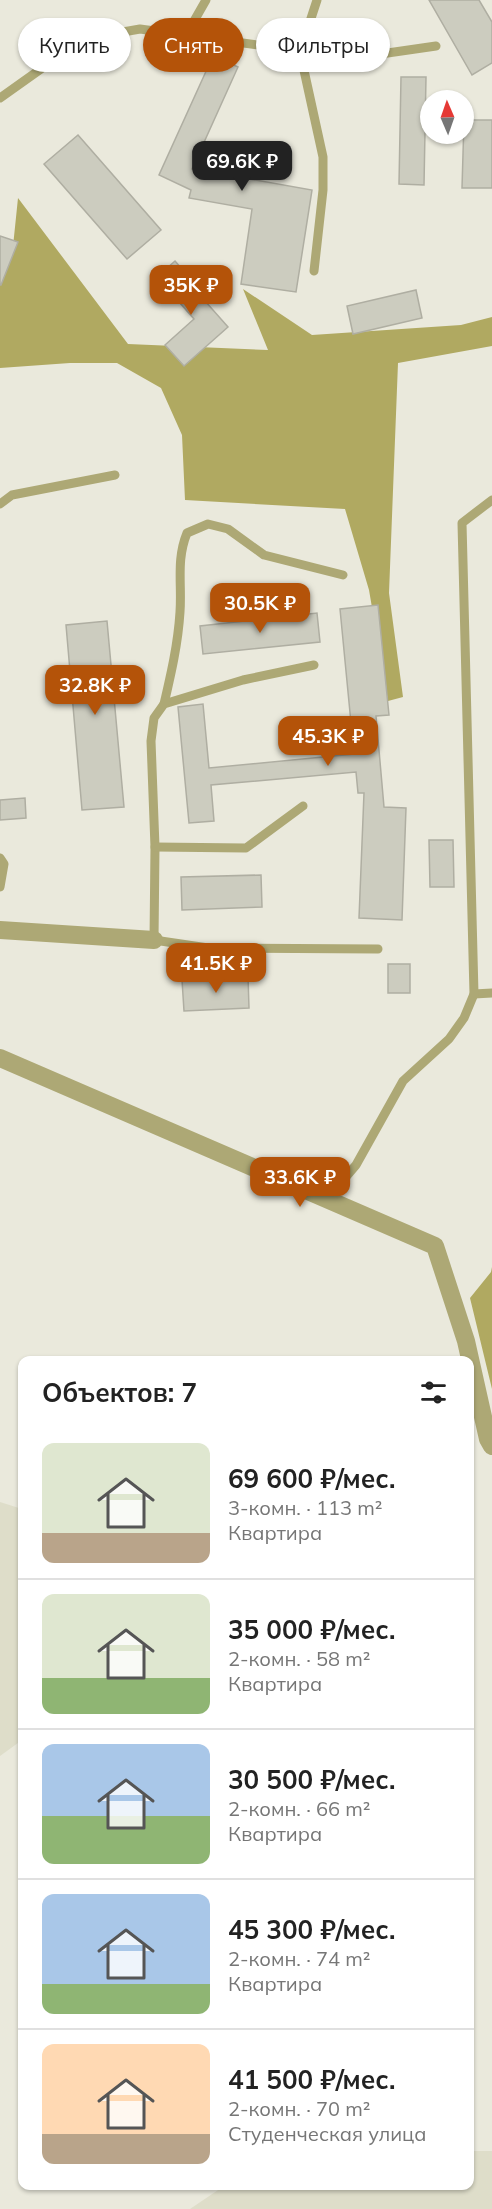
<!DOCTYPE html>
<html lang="ru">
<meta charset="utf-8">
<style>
:root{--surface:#fff;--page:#f6f6f6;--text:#222;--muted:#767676;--line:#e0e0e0;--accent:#b45309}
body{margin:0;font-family:Mulish,sans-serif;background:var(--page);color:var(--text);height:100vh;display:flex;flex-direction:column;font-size:22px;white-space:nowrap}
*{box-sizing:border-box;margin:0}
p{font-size:20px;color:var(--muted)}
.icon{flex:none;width:33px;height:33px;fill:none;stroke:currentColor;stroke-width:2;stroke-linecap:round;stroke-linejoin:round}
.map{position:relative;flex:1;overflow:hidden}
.details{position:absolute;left:18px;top:1356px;width:456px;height:834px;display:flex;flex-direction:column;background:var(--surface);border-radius:12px;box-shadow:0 2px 4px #0004}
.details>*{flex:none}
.hud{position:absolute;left:18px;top:18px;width:456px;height:54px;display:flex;gap:12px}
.needle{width:39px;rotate:358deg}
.controls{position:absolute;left:420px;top:90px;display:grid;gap:12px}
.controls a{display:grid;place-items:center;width:54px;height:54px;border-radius:50%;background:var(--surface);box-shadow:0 2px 4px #0004;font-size:30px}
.price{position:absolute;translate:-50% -51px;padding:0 14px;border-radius:12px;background:var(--accent);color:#fff;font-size:20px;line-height:39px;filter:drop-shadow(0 2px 3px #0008)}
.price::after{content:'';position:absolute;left:50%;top:36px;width:18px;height:14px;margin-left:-9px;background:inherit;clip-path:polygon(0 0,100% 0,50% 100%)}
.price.current{background:#222;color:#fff}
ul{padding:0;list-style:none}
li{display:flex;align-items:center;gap:18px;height:150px;padding:0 24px}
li+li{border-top:2px solid var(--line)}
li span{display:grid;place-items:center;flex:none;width:168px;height:120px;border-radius:12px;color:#555}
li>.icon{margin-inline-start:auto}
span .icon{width:72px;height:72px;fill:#fffc;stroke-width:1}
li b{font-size:26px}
h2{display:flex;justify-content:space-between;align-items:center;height:72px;padding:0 24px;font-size:26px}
.chip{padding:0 21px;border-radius:27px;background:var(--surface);box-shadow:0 2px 4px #0004;font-size:21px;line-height:54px}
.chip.current{background:var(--accent);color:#fff}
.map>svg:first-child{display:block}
.built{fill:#deddc9}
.forest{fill:#b0a961}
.building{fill:#ccccbf;stroke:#afaea2;stroke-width:1.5}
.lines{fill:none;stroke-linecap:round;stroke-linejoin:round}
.lane{stroke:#ada875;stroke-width:9}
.street{stroke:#ada875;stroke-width:18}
</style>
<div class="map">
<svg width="492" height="2209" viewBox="0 0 492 2209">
<rect width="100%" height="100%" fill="#eae9dc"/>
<g class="built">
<polygon points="0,1502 22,1509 22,1740 0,1756"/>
<polygon points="470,2151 492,2151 492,2209 190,2209 224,2186 470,2186"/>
</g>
<g class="forest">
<polygon points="18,198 128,344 268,350 243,289 312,335 461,325 492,317 492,346 398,363 389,593 403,697 388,701 369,590 345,509 185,500 182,435 161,388 117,363 70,363 0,368 0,279 12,256"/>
<polygon points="492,1267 492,1389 470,1298 491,1272"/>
</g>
<g class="building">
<polygon points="429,0 479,0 492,22 492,63 472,75"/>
<polygon points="213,56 238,67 192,169 312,190 296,292 241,284 252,209 189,198 191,190 159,175"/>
<polygon points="401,77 426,77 424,185 399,184"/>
<polygon points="464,120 492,120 492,188 462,188"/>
<polygon points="78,135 161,230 127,259 44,164"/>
<polygon points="0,236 18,242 1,285 0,285"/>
<polygon points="175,261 207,298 205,301 228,327 184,366 165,345 194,319 157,277"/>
<polygon points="416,290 422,318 353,334 347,306"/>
<polygon points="378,605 389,715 376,716 384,807 406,808 402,920 359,918 364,793 358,793 356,772 211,785 214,821 189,823 178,707 203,704 209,768 354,754 340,609"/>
<polygon points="317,613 320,642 203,654 200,626"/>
<polygon points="107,621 124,807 82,810 66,625"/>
<polygon points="25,798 26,818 0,820 0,800"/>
<polygon points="429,840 453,840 454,887 430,887"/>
<polygon points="261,875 262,907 182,910 181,877"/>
<rect x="388" y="964" width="22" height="29"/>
<polygon points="248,976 249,1008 184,1011 182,980"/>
</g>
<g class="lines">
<g class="lane">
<polyline points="186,35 206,0"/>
<polyline points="0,98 83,39 140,29 353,58 436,46"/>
<polyline points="314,271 323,190 323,157 300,52 317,0"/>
<polyline points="0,504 12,495 115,475"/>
<polyline points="314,665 243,680 164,704 154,718 151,741 155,847 154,940 208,948 378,949"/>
<path d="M 164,704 C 171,674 178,644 180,612 C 182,584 176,560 187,533 L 208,524 L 228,529 L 264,555 L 343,575"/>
<polyline points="155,847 246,848 303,806"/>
<polyline points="0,858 4,864 0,887"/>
<polyline points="474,994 492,993"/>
<polyline points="327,1199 356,1165 403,1081 449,1039 464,1018 474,994 462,523 492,500"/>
</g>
<g class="street">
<polyline points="0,930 154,940"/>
<polyline points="0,1058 435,1246 466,1341 488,1439 492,1446"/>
</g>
</g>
</svg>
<div class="controls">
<a><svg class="needle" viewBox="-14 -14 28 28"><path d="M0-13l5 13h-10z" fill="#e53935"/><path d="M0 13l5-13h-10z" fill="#767676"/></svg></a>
</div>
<b class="price current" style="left:242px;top:192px">69.6K ₽</b>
<b class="price" style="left:191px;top:316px">35K ₽</b>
<b class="price" style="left:260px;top:634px">30.5K ₽</b>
<b class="price" style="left:95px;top:716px">32.8K ₽</b>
<b class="price" style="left:328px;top:767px">45.3K ₽</b>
<b class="price" style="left:216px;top:994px">41.5K ₽</b>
<b class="price" style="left:300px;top:1208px">33.6K ₽</b>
<div class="hud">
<a class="chip">Купить</a>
<a class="chip current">Снять</a>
<a class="chip">Фильтры</a>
</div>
<section class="details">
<h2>Объектов: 7<svg class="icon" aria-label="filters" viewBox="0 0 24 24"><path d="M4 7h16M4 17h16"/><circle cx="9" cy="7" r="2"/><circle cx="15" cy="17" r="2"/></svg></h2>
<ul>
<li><span style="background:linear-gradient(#dfe7d0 75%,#b9a48a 0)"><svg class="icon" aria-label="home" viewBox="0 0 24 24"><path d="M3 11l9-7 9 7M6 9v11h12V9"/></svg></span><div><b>69 600 ₽/мес.</b><p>3-комн. · 113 m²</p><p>Квартира</p></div></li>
<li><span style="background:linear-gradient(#dfe7d0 70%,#8fb573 0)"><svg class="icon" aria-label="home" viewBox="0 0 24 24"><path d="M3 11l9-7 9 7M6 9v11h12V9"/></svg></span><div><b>35 000 ₽/мес.</b><p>2-комн. · 58 m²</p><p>Квартира</p></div></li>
<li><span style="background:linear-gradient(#a9c7e8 60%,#8fb573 0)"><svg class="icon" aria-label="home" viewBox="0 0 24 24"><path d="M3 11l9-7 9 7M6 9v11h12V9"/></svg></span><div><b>30 500 ₽/мес.</b><p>2-комн. · 66 m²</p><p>Квартира</p></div></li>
<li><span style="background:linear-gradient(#a9c7e8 75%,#8fb573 0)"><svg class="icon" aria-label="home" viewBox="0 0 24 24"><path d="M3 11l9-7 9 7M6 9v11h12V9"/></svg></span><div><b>45 300 ₽/мес.</b><p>2-комн. · 74 m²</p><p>Квартира</p></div></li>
<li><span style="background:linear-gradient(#ffd9b3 75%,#b9a48a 0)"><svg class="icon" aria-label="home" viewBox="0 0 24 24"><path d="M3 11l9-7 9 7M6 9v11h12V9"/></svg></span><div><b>41 500 ₽/мес.</b><p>2-комн. · 70 m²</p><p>Студенческая улица</p></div></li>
</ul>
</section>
</div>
